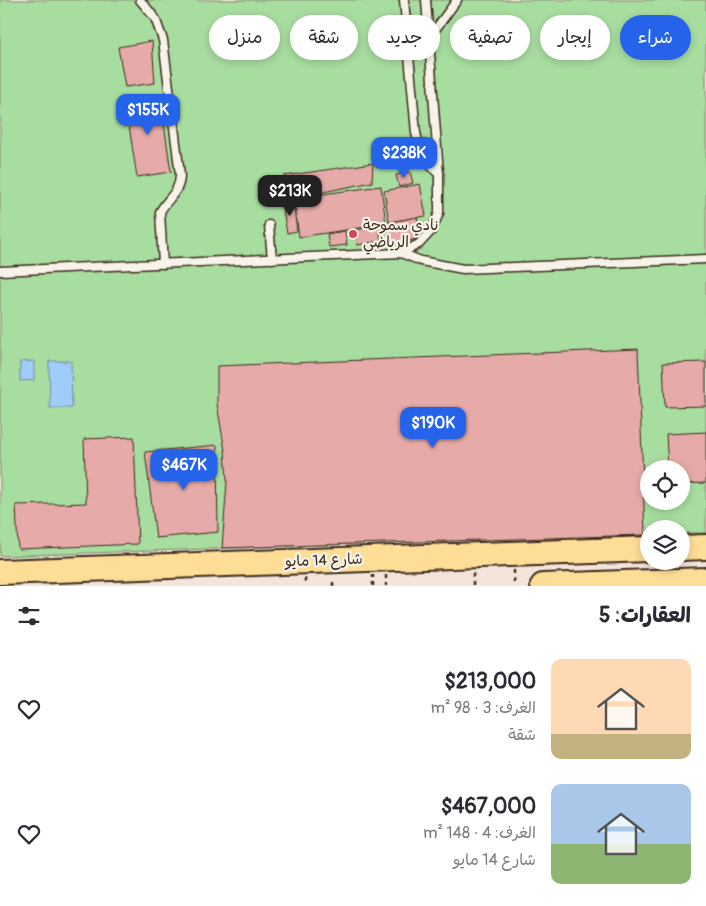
<!DOCTYPE html>
<html lang="ar">
<meta charset="utf-8">
<style>
:root{--surface:#fff;--page:#f7f7f7;--text:#2b2b33;--muted:#7c7c81;--accent:#2563eb}
body{margin:0;font-family:Pangolin,"Playpen Sans Arabic",sans-serif;background:var(--page);color:var(--text);direction:rtl;height:100vh;display:flex;flex-direction:column;font-size:19px;white-space:nowrap}
*{box-sizing:border-box;margin:0}
p{font-size:16px;color:var(--muted)}
.icon{flex:none;width:28px;height:28px;fill:none;stroke:currentColor;stroke-width:2;stroke-linecap:round;stroke-linejoin:round}
.map{position:relative;height:586px;overflow:hidden;direction:ltr}
.details{display:flex;flex-direction:column;background:var(--surface);flex:1}
.details>*{flex:none}
.banner{position:absolute;left:15px;top:15px;width:676px;height:45px;direction:rtl;display:flex;gap:10px}
.fabs{position:absolute;left:640px;top:460px;display:grid;gap:10px}
.fabs a{display:grid;place-items:center;width:50px;height:50px;border-radius:50%;background:var(--surface);box-shadow:0 2px 8px #0003;font-size:25px}
.price{position:absolute;translate:-50% -42px;padding:0 11px;border-radius:10px;background:var(--accent);color:#fff;font-size:16px;line-height:32px;filter:drop-shadow(0 1px 2px #0008)}
.price::after{content:'';position:absolute;left:50%;top:30px;width:15px;height:11px;margin-left:-8px;background:inherit;clip-path:polygon(0 0,100% 0,50% 100%)}
.price.current{background:#222;color:#fff}
ul{padding:0;list-style:none}
li{display:flex;align-items:center;gap:15px;height:125px;padding:0 15px}
li span{display:grid;place-items:center;flex:none;width:140px;height:100px;border-radius:10px;color:#555}
li>.icon{margin-inline-start:auto}
span .icon{width:60px;height:60px;fill:#fffc;stroke-width:1}
li b{font-size:21px}
h2{display:flex;justify-content:space-between;align-items:center;height:60px;padding:0 15px;font-size:21px}
.pill{padding:0 18px;border-radius:22px;background:var(--surface);box-shadow:0 2px 8px #0003;font-size:18px;line-height:45px}
.pill.current{background:var(--accent);color:#fff}
.map>svg:first-child{display:block}
.green{fill:#a8dda0;stroke:#72845f;fill-rule:evenodd}
.water{fill:#a0ccfa;stroke:#788ba2}
.building{fill:#e6aba8;stroke:#3b2a1e}
.lines{fill:none;stroke-linecap:round;stroke-linejoin:round}
.lane-casing{stroke:#3b2a1e;stroke-width:11}
.primary-casing{stroke:#3b2a1e;stroke-width:28}
.path{stroke:#3b2a1e;stroke-width:2.5;stroke-dasharray:4 4;stroke-linecap:butt}
.lane{stroke:#f7f3e8;stroke-width:8}
.primary{stroke:#fedd96;stroke-width:24}
.poi-dot{fill:#d1495b;stroke:#f7f3e8;stroke-width:2}
.labels{text-anchor:middle;stroke-width:4.5;stroke-linejoin:round;paint-order:stroke}
.poi-label{font-size:15px;fill:#3b2a1e;stroke:#f7f3e8;text-anchor:start}
.street-label{font-size:15px;fill:#3b2a1e;stroke:#f7f3e8}
</style>
<div class="map">
<svg width="706" height="586" viewBox="0 0 706 586">
<rect width="100%" height="100%" fill="#f4e5db"/>
<filter id="ink" filterUnits="userSpaceOnUse"><feTurbulence type="fractalNoise" baseFrequency=".02" numOctaves="2"/><feDisplacementMap in="SourceGraphic" scale="10" xChannelSelector="R" yChannelSelector="G"/><feConvolveMatrix kernelMatrix="1 2 1 2 8 2 1 2 1" color-interpolation-filters="sRGB"/></filter>
<g filter="url(#ink)">
<path class="green" d="M 0,0 L 706,0 L 706,533 L 681,533 L 681,529 L 649,529 L 649,534 L 0,556 ZM 649,469 L 681,469 L 681,501 L 649,501 Z"/>
<g class="water">
<polygon points="34,361 34,380 20,381 20,362"/>
<polygon points="49,361 71,361 72,408 50,408"/>
</g>
<g class="building">
<polygon points="152,41 155,83 125,87 118,47"/>
<polygon points="160,96 171,172 137,177 125,100"/>
<polygon points="373,163 372,182 294,198 292,191 287,193 284,176"/>
<polygon points="410,172 413,183 399,187 396,175"/>
<polygon points="420,184 426,216 389,222 384,191"/>
<polygon points="381,186 386,224 299,237 294,198"/>
<polygon points="293,202 297,231 287,233 282,204"/>
<polygon points="417,217 421,238 391,245 386,223"/>
<polygon points="379,226 381,241 357,245 355,230"/>
<polygon points="345,231 347,245 329,247 327,234"/>
<polygon points="638,349 645,535 222,548 227,482 225,451 217,404 217,366"/>
<polygon points="706,362 706,406 665,407 663,363"/>
<polygon points="706,432 706,483 681,484 681,469 668,469 666,434"/>
<polygon points="134,437 138,544 18,549 16,505 86,503 84,439"/>
<polygon points="217,445 218,532 156,538 145,452"/>
</g>
<g class="lines">
<defs>
<g id="lane">
<path d="M 140,0 L 155,18 L 163,40 L 180,175 C 180,193 167,198 160,212 L 163,264"/>
<path d="M 404,0 L 416,133 C 420,151 425,162 439,174"/>
<polyline points="429,38 457,0"/>
<polyline points="269,225 272,259"/>
<polyline points="401,253 419,244 432,230 439,213 439,174 426,0"/>
<polyline points="0,271 401,253 421,261 463,269 706,259"/>
</g>
<g id="primary">
<polyline points="681,548 706,547"/>
<polyline points="0,572 649,549"/>
<polyline points="543,586 706,580"/>
</g>
</defs>
<use href="#lane" class="lane-casing"/>
<use href="#primary" class="primary-casing"/>
<g class="path">
<polyline points="514,570 514,586"/>
<polyline points="473,573 473,586"/>
<polyline points="386,575 386,586"/>
<polyline points="305,578 305,586"/>
<polyline points="333,586 333,578"/>
<polyline points="373,586 373,575"/>
</g>
<use href="#lane" class="lane"/>
<use href="#primary" class="primary"/>
</g>
</g>
<circle class="poi-dot" cx="353" cy="234" r="5"/>
<g class="labels">
<g class="poi-label">
<text x="363" y="230">نادي سموحة<tspan x="363" dy="17">الرياضي</tspan></text>
</g>
<g class="street-label">
<text transform="translate(324 560) rotate(-2)" y="5">شارع 14 مايو</text>
</g>
</g>
</svg>
<div class="fabs">
<a><svg class="icon" aria-label="locate" viewBox="0 0 24 24"><circle cx="12" cy="12" r="6"/><path d="M12 2v4M12 18v4M2 12h4M18 12h4"/></svg></a>
<a><svg class="icon" aria-label="layers" viewBox="0 0 24 24"><path d="M12 4l9 5-9 5-9-5zM3 14l9 5 9-5"/></svg></a>
</div>
<b class="price" style="left:148px;top:136px">$155K</b>
<b class="price" style="left:404px;top:179px">$238K</b>
<b class="price current" style="left:290px;top:217px">$213K</b>
<b class="price" style="left:433px;top:449px">$190K</b>
<b class="price" style="left:184px;top:491px">$467K</b>
<div class="banner">
<a class="pill current">شراء</a>
<a class="pill">إيجار</a>
<a class="pill">تصفية</a>
<a class="pill">جديد</a>
<a class="pill">شقة</a>
<a class="pill">منزل</a>
</div>
</div>
<section class="details">
<h2>العقارات: 5<svg class="icon" aria-label="filters" viewBox="0 0 24 24"><path d="M4 7h16M4 17h16"/><circle cx="9" cy="7" r="2"/><circle cx="15" cy="17" r="2"/></svg></h2>
<ul>
<li><span style="background:linear-gradient(#ffd9b3 75%,#c2b280 0)"><svg class="icon" aria-label="home" viewBox="0 0 24 24"><path d="M3 11l9-7 9 7M6 9v11h12V9"/></svg></span><div><b>$213,000</b><p>الغرف: 3 · 98 m²</p><p>شقة</p></div><svg class="icon" aria-label="heart" viewBox="0 0 24 24"><path d="M12 20l-8-8c-3-5 5-10 8-4 3-6 11-1 8 4z"/></svg></li>
<li><span style="background:linear-gradient(#a9c7e8 60%,#8fb573 0)"><svg class="icon" aria-label="home" viewBox="0 0 24 24"><path d="M3 11l9-7 9 7M6 9v11h12V9"/></svg></span><div><b>$467,000</b><p>الغرف: 4 · 148 m²</p><p>شارع 14 مايو</p></div><svg class="icon" aria-label="heart" viewBox="0 0 24 24"><path d="M12 20l-8-8c-3-5 5-10 8-4 3-6 11-1 8 4z"/></svg></li>
</ul>
</section>
